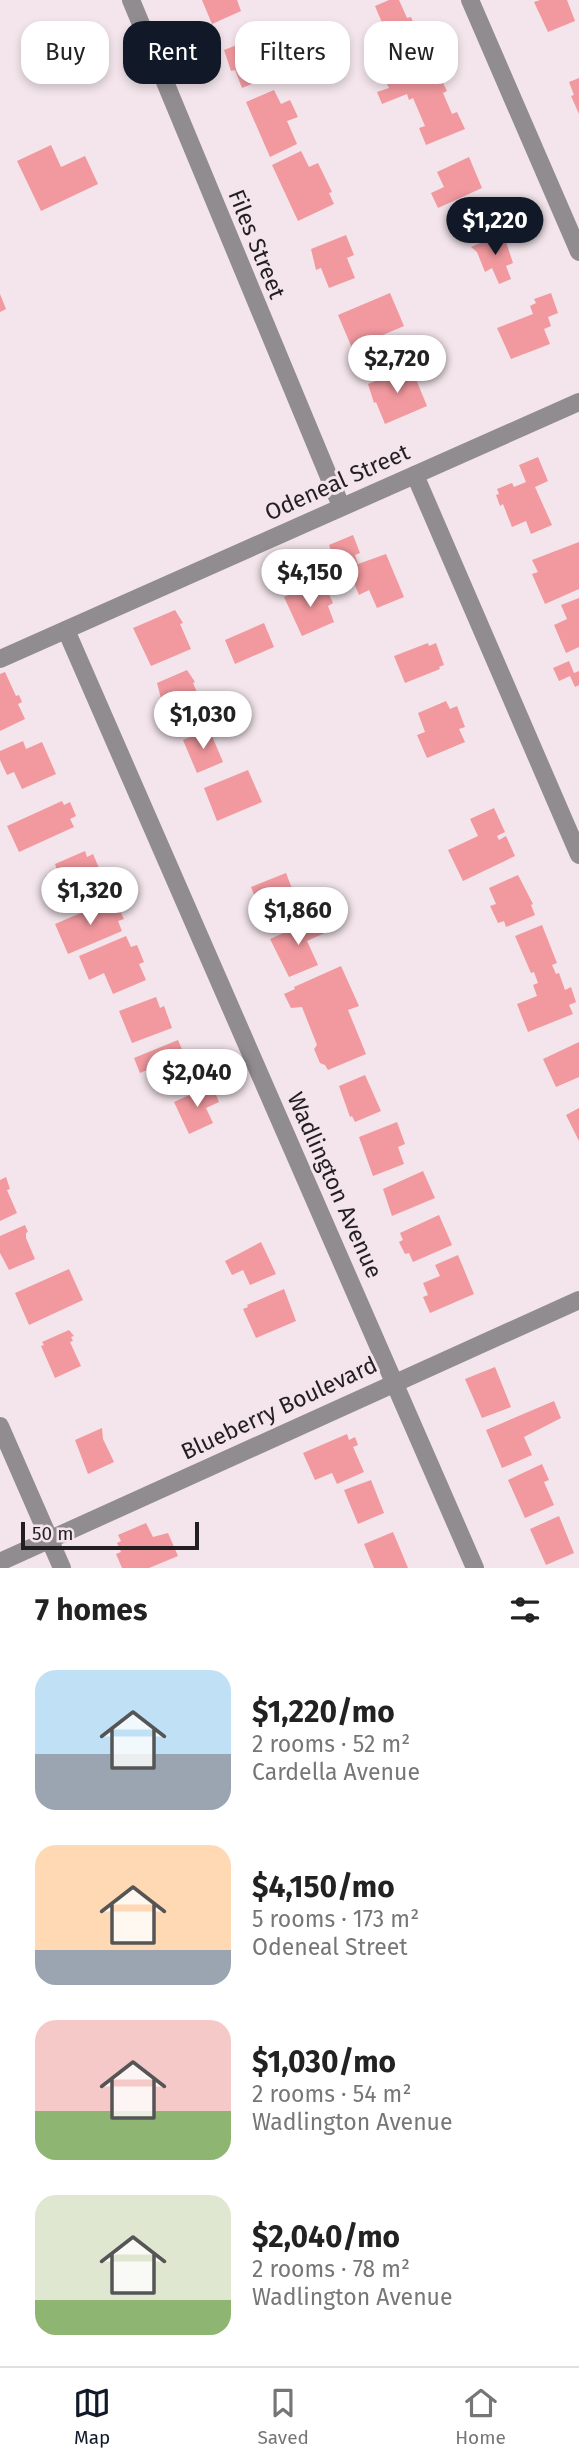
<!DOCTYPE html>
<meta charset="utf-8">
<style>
:root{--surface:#fff;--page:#f6f6f6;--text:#222;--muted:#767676;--line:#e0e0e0;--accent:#111827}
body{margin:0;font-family:"Fira Sans",sans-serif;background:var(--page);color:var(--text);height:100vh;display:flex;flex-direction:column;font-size:26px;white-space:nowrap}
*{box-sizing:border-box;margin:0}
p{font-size:23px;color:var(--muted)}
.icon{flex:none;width:38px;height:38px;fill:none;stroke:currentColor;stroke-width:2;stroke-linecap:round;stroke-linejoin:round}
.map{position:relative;height:1568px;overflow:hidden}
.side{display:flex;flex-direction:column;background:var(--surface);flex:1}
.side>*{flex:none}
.hud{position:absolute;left:21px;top:21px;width:537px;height:63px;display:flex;gap:14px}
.scale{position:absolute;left:21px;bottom:18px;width:178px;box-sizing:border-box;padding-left:7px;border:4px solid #231e20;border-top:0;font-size:19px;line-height:24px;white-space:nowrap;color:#231e20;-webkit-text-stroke:5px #f3e5eb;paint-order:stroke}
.price{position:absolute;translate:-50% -60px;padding:0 16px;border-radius:24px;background:#fff;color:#222;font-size:23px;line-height:46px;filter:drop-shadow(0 2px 4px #0008)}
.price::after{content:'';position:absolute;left:50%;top:42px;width:21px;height:16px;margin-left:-10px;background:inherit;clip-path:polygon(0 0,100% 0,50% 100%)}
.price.on{background:var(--accent);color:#fff}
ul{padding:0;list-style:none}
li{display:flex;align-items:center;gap:21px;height:175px;padding:0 35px}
li span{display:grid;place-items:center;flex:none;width:196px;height:140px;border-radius:21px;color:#555}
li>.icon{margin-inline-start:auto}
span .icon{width:84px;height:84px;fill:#fffc;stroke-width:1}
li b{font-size:30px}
h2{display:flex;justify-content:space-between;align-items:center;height:84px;padding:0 35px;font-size:30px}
.chip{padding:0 24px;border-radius:21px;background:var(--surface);box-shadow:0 4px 10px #0003;font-size:24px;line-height:63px}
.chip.on{background:var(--accent);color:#fff}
.dock{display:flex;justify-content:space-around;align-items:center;height:98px;border-top:2px solid var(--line);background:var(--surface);font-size:19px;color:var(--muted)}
.dock a{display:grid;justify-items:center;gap:4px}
.dock .on{color:var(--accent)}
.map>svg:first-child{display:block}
.building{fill:#f1999f}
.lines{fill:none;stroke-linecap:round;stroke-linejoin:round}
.minor{stroke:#908c90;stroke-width:18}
.labels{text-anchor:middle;stroke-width:6;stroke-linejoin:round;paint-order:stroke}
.street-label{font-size:23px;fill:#231e20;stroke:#f3e5eb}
</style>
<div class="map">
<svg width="579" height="1568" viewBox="0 0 579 1568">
<rect width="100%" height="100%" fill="#f3e5eb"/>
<g class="building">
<polygon points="202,0 237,0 241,11 212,24"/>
<polygon points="389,0 399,0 407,18 411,17 425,52 399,63 375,6"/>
<polygon points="540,0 567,0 575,21 548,32 534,2"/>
<polygon points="265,34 281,72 242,88 235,70 231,71 224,50"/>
<polygon points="433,63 447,91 443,93 452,114 457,112 465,129 426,145 419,128 425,126 413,98 409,100 407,94 382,104 377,92 389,88 386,82"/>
<polygon points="579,78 579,114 571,96 574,95 569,82"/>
<polygon points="274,90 281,104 290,100 298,117 287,121 297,144 270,157 246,102"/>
<polygon points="51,145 61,167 85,156 98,184 41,211 17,161"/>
<polygon points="301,151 309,167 318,163 332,192 329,193 334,204 298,221 272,165"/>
<polygon points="469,157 482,188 438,208 431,193 444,187 437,172"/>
<polygon points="503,233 513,263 506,266 511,279 499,284 492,268 485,272 477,252 471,247"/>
<polygon points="346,235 354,255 347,258 355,278 329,288 321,268 316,270 311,249"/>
<polygon points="390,293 404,326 352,348 338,315"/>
<polygon points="551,293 558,313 548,317 551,326 544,329 550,344 511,359 497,328 533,314 530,306 536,303 534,299"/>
<polygon points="0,294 6,309 0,312"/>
<polygon points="411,367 427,406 385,424 376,402 374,403 368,384"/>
<polygon points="538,457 548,481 535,487 552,525 531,534 526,521 512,527 503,504 500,506 496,495 499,494 497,489 512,483 514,487 526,482 519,465"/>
<polygon points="353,535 360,553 355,555 358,564 386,554 404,597 377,608 369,590 359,595 354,583 345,587 340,575 333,578 327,563 335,560 329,545"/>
<polygon points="579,542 579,589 545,604 532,574 538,572 532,560"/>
<polygon points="315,583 323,594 328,592 333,603 328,606 334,622 302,636 284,597"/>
<polygon points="579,598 579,647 566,653 554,625 567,619 561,605"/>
<polygon points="175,610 183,623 180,624 191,649 151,666 133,628"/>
<polygon points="264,623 274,647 235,664 225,640"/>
<polygon points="428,643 429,646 436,643 444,665 439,667 440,669 405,683 394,656"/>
<polygon points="569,661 574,673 579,671 579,685 575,687 570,676 559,681 553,668"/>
<polygon points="187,670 195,682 193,683 205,711 197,715 200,723 187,729 182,719 176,722 166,700 162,702 157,683"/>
<polygon points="5,672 16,696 19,695 22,702 18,704 25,719 0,731 0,674"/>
<polygon points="446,701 450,709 457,706 465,727 459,729 465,742 427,758 417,735 425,732 418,713"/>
<polygon points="209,729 223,762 197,773 183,740"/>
<polygon points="23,741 26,749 42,742 56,774 22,789 14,772 7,775 0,760 0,751"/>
<polygon points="248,770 262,802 217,821 204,788"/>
<polygon points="62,801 64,805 70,802 76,816 70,819 74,827 19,852 7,826"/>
<polygon points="494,808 505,832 497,836 499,840 506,836 515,856 463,881 448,850 478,836 470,819"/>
<polygon points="85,851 87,857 93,854 99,868 94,870 98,878 54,897 45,876 57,870 55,864"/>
<polygon points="286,873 296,899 292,901 293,904 290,905 295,917 267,928 251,887"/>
<polygon points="518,875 533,904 531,905 535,915 506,927 504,921 498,923 490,906 496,904 489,888"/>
<polygon points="109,901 112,908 117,905 124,919 118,921 122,931 68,954 55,924"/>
<polygon points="320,917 327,932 307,941 318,965 289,977 270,939"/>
<polygon points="542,925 557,963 552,965 556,974 559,973 565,990 571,987 576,1002 569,1005 573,1014 528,1032 517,1004 537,996 533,985 538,983 534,972 531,973 515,936"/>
<polygon points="126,936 131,947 137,945 144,962 139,964 146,980 113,994 104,973 89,980 79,956"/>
<polygon points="341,966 359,1006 348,1010 366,1054 328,1070 325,1065 320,1063 314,1049 317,1045 302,1007 291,1008 284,994 295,989 294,987"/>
<polygon points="156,997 160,1008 164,1006 172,1028 132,1043 119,1011"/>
<polygon points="178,1040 194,1078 161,1091 152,1068 140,1073 134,1058"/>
<polygon points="579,1042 579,1077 556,1087 543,1059"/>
<polygon points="365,1075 381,1111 355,1122 352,1116 350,1117 339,1086"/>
<polygon points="212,1085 219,1102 206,1108 213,1123 189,1134 174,1102"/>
<polygon points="579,1108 579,1141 566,1115"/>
<polygon points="397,1122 405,1144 398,1147 404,1164 373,1176 359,1137"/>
<polygon points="423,1171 435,1198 392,1216 383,1189"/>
<polygon points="6,1177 10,1189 7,1190 17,1213 0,1221 0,1180"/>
<polygon points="439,1215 452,1245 413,1262 409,1253 405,1254 399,1242 403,1240 400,1233"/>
<polygon points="25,1225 28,1232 26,1233 26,1238 35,1259 9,1270 0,1253 0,1236"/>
<polygon points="261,1242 276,1274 250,1285 243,1270 232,1275 225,1261"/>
<polygon points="458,1255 474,1294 430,1313 423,1297 428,1295 423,1283 440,1276 435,1265"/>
<polygon points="69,1269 83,1300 29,1325 15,1293"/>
<polygon points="284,1289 296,1321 256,1338 243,1309 248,1307 247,1305"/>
<polygon points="69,1330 74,1336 71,1337 73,1341 70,1342 81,1366 55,1378 41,1346 44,1345 42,1342"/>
<polygon points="495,1367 511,1407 482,1418 465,1379"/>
<polygon points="554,1401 561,1418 524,1437 532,1455 502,1468 486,1430"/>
<polygon points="102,1428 103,1439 114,1462 88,1474 75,1440"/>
<polygon points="347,1434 349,1440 355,1437 358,1445 353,1447 364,1472 337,1484 332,1473 315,1480 303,1453"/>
<polygon points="542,1464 549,1480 544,1482 554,1505 525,1518 508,1480"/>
<polygon points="371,1480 384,1513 358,1524 344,1490"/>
<polygon points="559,1516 574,1553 546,1565 530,1529"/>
<polygon points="146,1523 153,1537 168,1533 178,1556 149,1568 122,1568 116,1554 121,1552 117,1543 121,1541 118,1535"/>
<polygon points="393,1532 408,1568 374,1568 364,1544"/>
</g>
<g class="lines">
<g class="minor">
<polyline points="131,0 341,506"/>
<polyline points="470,0 579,252"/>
<polyline points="415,475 579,855"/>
<polyline points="66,630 475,1568"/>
<polyline points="0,659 579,402"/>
<polyline points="0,1426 62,1568"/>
<polyline points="0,1562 579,1300"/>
</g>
</g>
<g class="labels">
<g class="street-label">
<text transform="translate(257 244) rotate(68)" y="8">Files Street</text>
<text transform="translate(337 482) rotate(-24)" y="8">Odeneal Street</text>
<text transform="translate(335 1185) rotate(66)" y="8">Wadlington Avenue</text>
<text transform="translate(279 1408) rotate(-25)" y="8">Blueberry Boulevard</text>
</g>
</g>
</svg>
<div class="scale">50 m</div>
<b class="price on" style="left:495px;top:257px">$1,220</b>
<b class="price" style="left:397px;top:395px">$2,720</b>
<b class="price" style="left:310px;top:609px">$4,150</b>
<b class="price" style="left:203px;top:751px">$1,030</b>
<b class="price" style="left:90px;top:927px">$1,320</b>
<b class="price" style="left:298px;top:947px">$1,860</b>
<b class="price" style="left:197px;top:1109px">$2,040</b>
<div class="hud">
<a class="chip">Buy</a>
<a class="chip on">Rent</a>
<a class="chip">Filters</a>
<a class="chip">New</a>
</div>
</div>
<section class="side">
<h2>7 homes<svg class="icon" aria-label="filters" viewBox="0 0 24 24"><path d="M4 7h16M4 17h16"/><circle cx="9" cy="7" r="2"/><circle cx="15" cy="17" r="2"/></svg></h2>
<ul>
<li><span style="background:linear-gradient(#bfe0f5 60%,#9aa5b1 0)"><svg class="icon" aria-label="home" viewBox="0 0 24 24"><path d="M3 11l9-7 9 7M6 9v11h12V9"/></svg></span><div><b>$1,220/mo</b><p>2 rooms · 52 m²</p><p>Cardella Avenue</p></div></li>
<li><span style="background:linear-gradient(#ffd9b3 75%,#9aa5b1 0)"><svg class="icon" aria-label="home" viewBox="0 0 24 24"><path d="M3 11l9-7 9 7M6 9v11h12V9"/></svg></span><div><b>$4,150/mo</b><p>5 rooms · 173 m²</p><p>Odeneal Street</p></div></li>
<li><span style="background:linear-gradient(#f6c9c9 65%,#8fb573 0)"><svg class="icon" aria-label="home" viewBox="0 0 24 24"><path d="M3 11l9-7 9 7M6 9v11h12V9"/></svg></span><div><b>$1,030/mo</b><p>2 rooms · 54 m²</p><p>Wadlington Avenue</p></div></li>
<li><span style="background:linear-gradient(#dfe7d0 75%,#8fb573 0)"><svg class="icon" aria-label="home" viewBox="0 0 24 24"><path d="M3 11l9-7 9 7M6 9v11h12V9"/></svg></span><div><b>$2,040/mo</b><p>2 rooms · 78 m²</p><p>Wadlington Avenue</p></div></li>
</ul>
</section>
<nav class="dock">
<a class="on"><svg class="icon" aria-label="map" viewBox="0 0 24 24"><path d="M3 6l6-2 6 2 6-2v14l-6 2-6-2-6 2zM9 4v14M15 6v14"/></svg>Map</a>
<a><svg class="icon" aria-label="saved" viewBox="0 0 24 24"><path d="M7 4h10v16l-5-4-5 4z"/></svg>Saved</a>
<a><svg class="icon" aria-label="home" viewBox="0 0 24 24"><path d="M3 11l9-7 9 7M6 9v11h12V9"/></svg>Home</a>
</nav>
